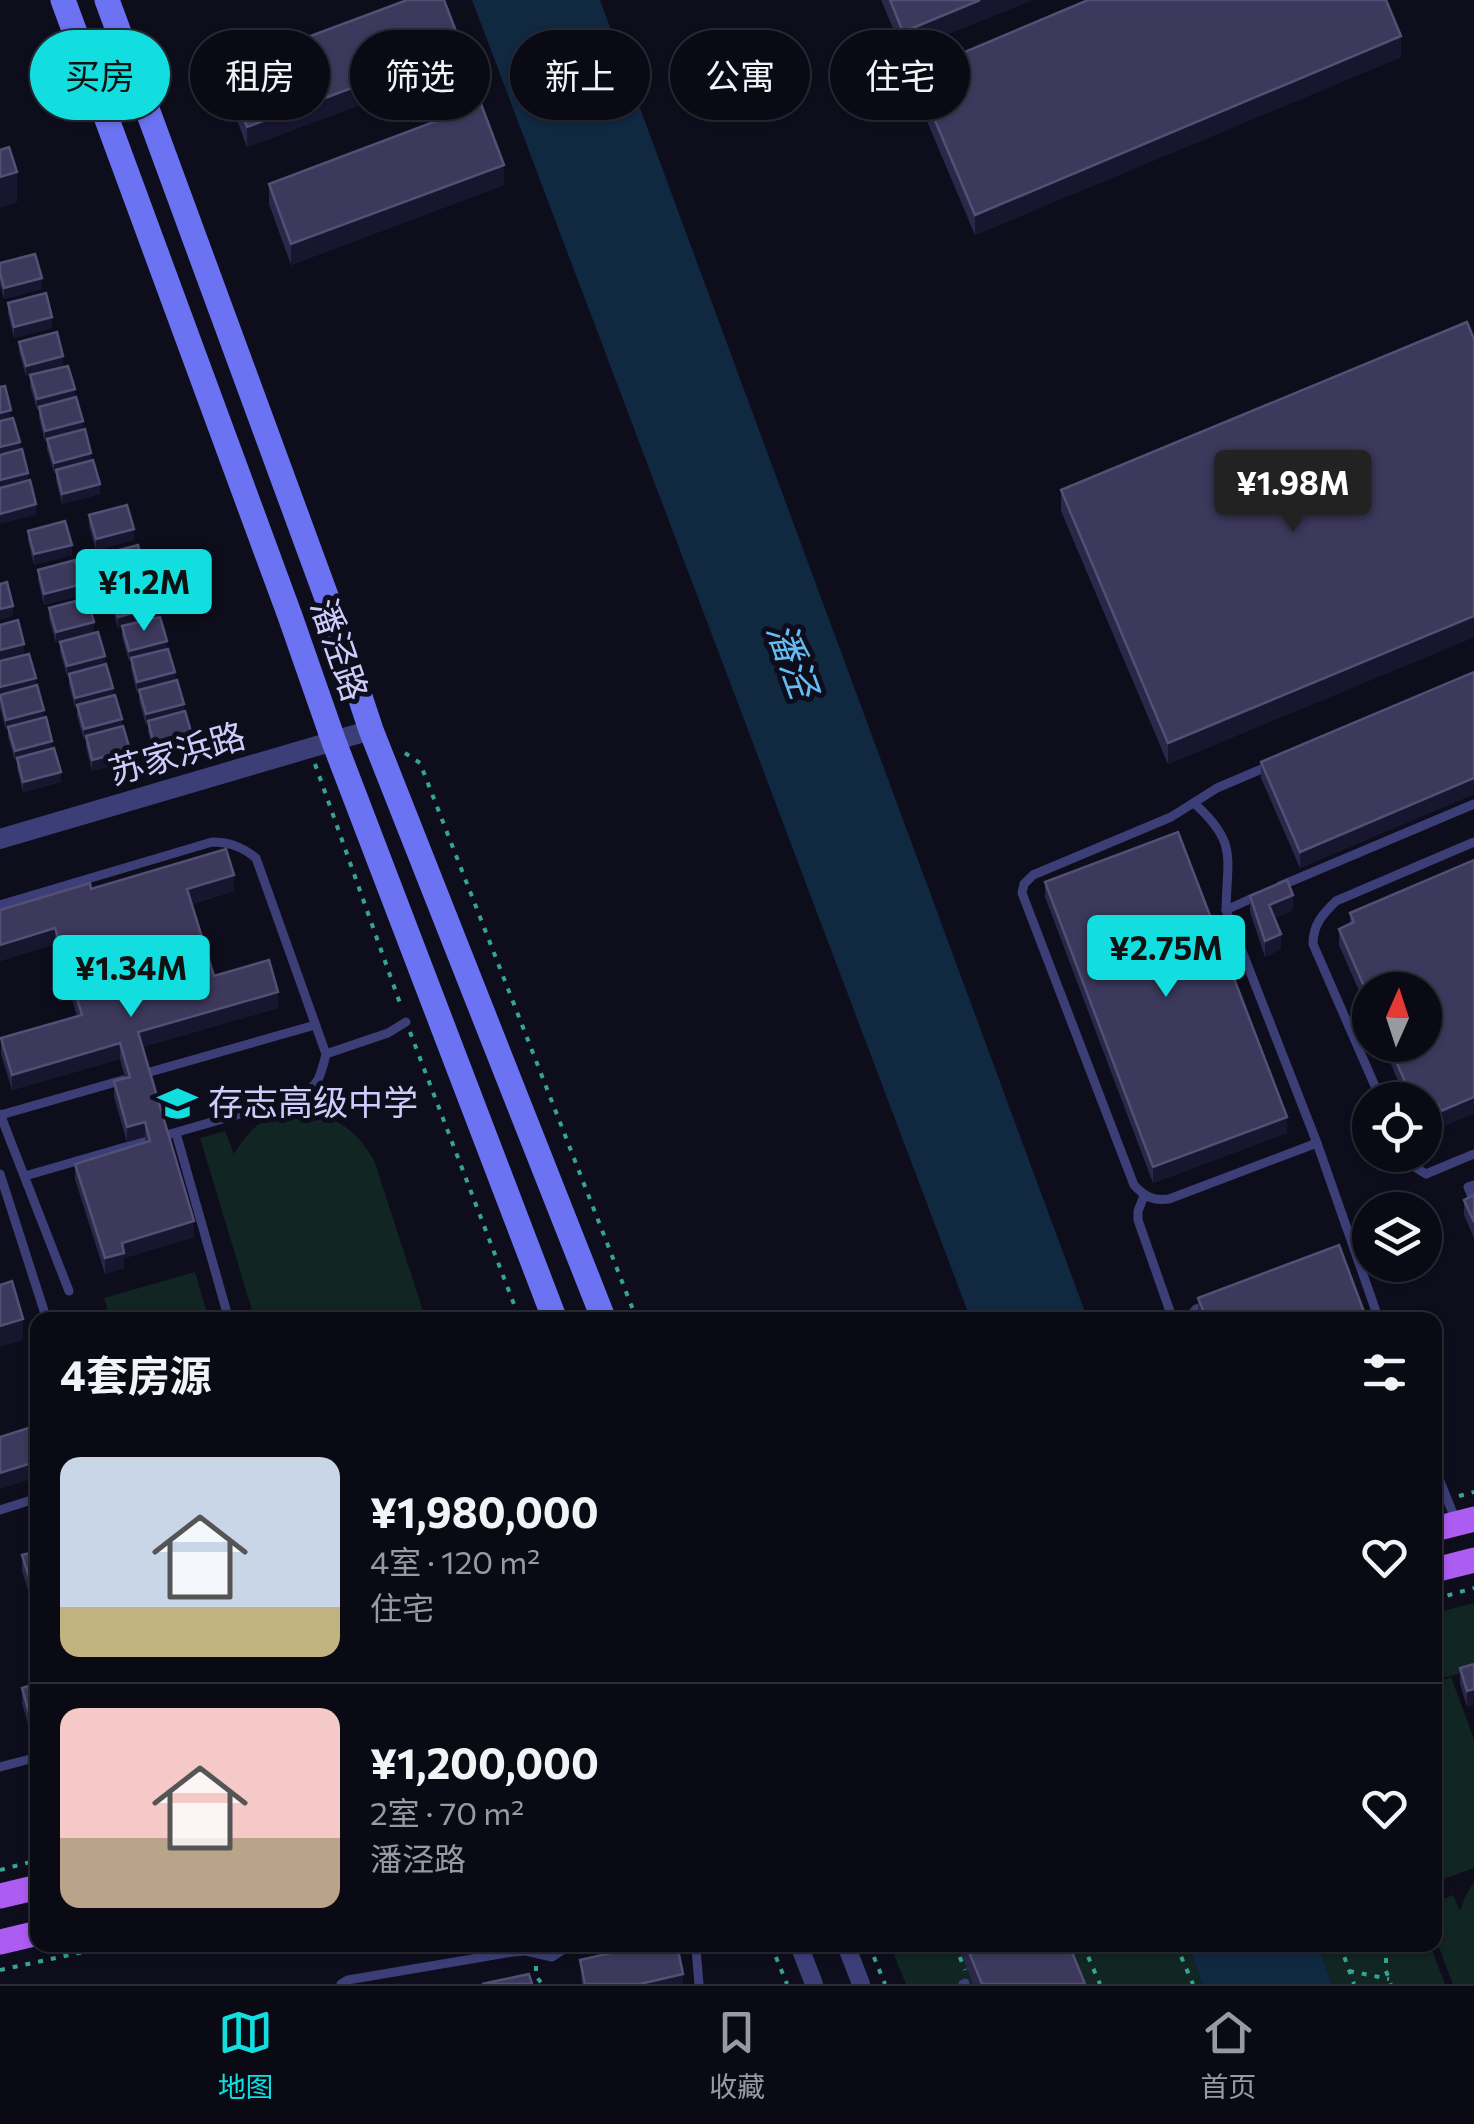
<!DOCTYPE html>
<html lang="zh">
<meta charset="utf-8">
<style>
:root{--surface:#0a0a15;--page:#181822;--text:#f1f3f6;--muted:#999aa0;--line:#2a2b34;--accent:#12dee0}
body{margin:0;font-family:Commissioner,"Noto Sans SC",sans-serif;background:var(--page);color:var(--text);height:100vh;display:flex;flex-direction:column;font-size:38px;white-space:nowrap}
*{box-sizing:border-box;margin:0}
p{font-size:32px;color:var(--muted)}
.icon{flex:none;width:55px;height:55px;fill:none;stroke:currentColor;stroke-width:2;stroke-linecap:round;stroke-linejoin:round}
.map{position:relative;flex:1;overflow:hidden}
.drawer{position:absolute;left:30px;top:1312px;width:1412px;height:640px;display:flex;flex-direction:column;background:var(--surface);border-radius:20px;box-shadow:0 2px 8px #0004,0 0 0 2px var(--line)}
.drawer>*{flex:none}
.top-card{position:absolute;left:30px;top:30px;width:1415px;height:90px;display:flex;gap:20px}
.needle{width:65px;rotate:3deg}
.controls{position:absolute;left:1352px;top:972px;display:grid;gap:20px}
.controls a{display:grid;place-items:center;width:90px;height:90px;border-radius:50%;background:var(--surface);box-shadow:0 2px 8px #0004,0 0 0 2px var(--line);font-size:50px}
.price{position:absolute;translate:-50% -85px;padding:0 22px;border-radius:10px;background:var(--accent);color:#111;font-size:32px;line-height:65px;filter:drop-shadow(0 2px 5px #0008)}
.price::after{content:'';position:absolute;left:50%;top:60px;width:30px;height:22px;margin-left:-15px;background:inherit;clip-path:polygon(0 0,100% 0,50% 100%)}
.price.current{background:#222;color:#fff}
ul{padding:0;list-style:none}
li{display:flex;align-items:center;gap:30px;height:250px;padding:0 30px}
li+li{border-top:2px solid var(--line)}
li span{display:grid;place-items:center;flex:none;width:280px;height:200px;border-radius:20px;color:#555}
li>.icon{margin-inline-start:auto}
span .icon{width:120px;height:120px;fill:#fffc;stroke-width:1}
li b{font-size:42px}
h2{display:flex;justify-content:space-between;align-items:center;height:120px;padding:0 30px;font-size:42px}
.chip{padding:0 35px;border-radius:45px;background:var(--surface);box-shadow:0 2px 8px #0004,0 0 0 2px var(--line);font-size:35px;line-height:90px}
.chip.current{background:var(--accent);color:#111}
.tabs{display:flex;justify-content:space-around;align-items:center;height:140px;border-top:2px solid var(--line);background:var(--surface);font-size:28px;color:var(--muted)}
.tabs a{display:grid;justify-items:center;gap:5px}
.tabs .current{color:var(--accent)}
.map>svg:first-child{display:block}
.green{fill:#112523}
.water{fill:#112841}
.lines{fill:none;stroke-linecap:round;stroke-linejoin:round}
.path{stroke:#36a494;stroke-width:4;stroke-dasharray:5 8;stroke-linecap:butt}
.service{stroke:#3c3f77;stroke-width:9}
.minor{stroke:#3c3f77;stroke-width:18}
.tertiary{stroke:#3c3f77;stroke-width:20}
.secondary{stroke:#6b73f3;stroke-width:25}
.primary{stroke:#ad5cf2;stroke-width:25}
.wall{fill:#2a2748}
.shaded-wall{fill:#18152f}
.building{fill:#3c395c;stroke:#525075;stroke-width:2.5}
.labels{text-anchor:middle;stroke-width:10;stroke-linejoin:round;paint-order:stroke}
.street-label{font-size:35px;fill:#cdccfb;stroke:#0e0d1c}
.poi-label{font-size:35px;fill:#cdccfb;stroke:#0e0d1c;text-anchor:start}
.water-label{font-size:38px;font-style:italic;fill:#63bcf2;stroke:#0e0d1c}
</style>
<div class="map">
<svg width="1474" height="1984" viewBox="0 0 1474 1984">
<rect width="100%" height="100%" fill="#0e0d1c"/>
<g class="green">
<path d="M 303,1111 C 339,1118 355,1129 374,1160 L 426,1320 L 255,1320 L 200,1138 L 225,1131 L 234,1154 C 255,1120 265,1118 303,1111 Z"/>
<polygon points="195,1272 209,1320 111,1320 104,1298"/>
<polygon points="1474,1603 1474,1670 1435,1680 1435,1613"/>
<polygon points="1451,1677 1474,1739 1474,1868 1435,1882 1435,1683"/>
<polygon points="1474,1882 1474,1984 1453,1984 1435,1937 1435,1902 1453,1895 1460,1911 1464,1899"/>
<polygon points="890,1945 1188,1945 1202,1984 906,1984"/>
<polygon points="1318,1945 1430,1945 1445,1984 1332,1984"/>
</g>
<g class="water">
<polygon points="472,0 600,0 1088,1320 971,1320"/>
<polygon points="1188,1945 1318,1945 1332,1984 1202,1984"/>
</g>
<g class="lines">
<g class="path">
<polyline points="405,753 420,763 637,1320"/>
<polyline points="315,764 402,1009"/>
<polyline points="410,1032 520,1320"/>
<polyline points="1459,1496 1474,1492"/>
<polyline points="1435,1599 1474,1588"/>
<polyline points="0,1870 38,1860"/>
<polyline points="771,1945 787,1984"/>
<polyline points="869,1945 885,1984"/>
<polyline points="955,1945 965,1970"/>
<polyline points="1083,1945 1100,1984"/>
<polyline points="1176,1945 1193,1984"/>
<polyline points="1340,1945 1354,1984"/>
<polyline points="1386,1945 1386,1971 1391,1984"/>
<polyline points="536,1966 536,1976 542,1984"/>
<polyline points="0,1970 116,1945"/>
<polyline points="1349,1971 1389,1979"/>
</g>
<g class="service">
<path d="M 1271,765 L 1217,788 L 1171,817 L 1033,875 L 1024,884 L 1022,893 L 1134,1185 C 1145,1197 1153,1201 1169,1199 L 1317,1143"/>
<path d="M 1194,803 C 1238,843 1227,856 1226,910"/>
<polyline points="1280,886 1474,804"/>
<polyline points="1257,896 1226,910 1317,1143 1379,1320"/>
<path d="M 0,905 L 212,842 C 230,842 242,847 256,858 L 326,1054 C 321,1075 319,1084 302,1096 L 25,1176"/>
<polyline points="326,1054 388,1033 406,1022"/>
<polyline points="143,1074 315,1025"/>
<path d="M 1381,1100 L 1313,944 C 1313,924 1323,914 1336,901 L 1474,842"/>
<polyline points="0,1114 69,1291"/>
<polyline points="1,1115 123,1080"/>
<polyline points="176,1133 229,1320"/>
<polyline points="1406,1155 1413,1166 1426,1174 1474,1154"/>
<polyline points="0,1174 47,1320"/>
<polyline points="1474,1185 1468,1187 1474,1201"/>
<polyline points="1144,1196 1138,1211 1138,1220 1173,1320"/>
<polyline points="1187,1320 1196,1309 1208,1305"/>
<polyline points="1435,1469 1456,1521"/>
<polyline points="0,1510 38,1498"/>
<polyline points="0,1767 38,1757"/>
<polyline points="692,1945 696,1949 699,1984"/>
<polyline points="341,1984 348,1980 513,1952 526,1951 552,1957 570,1945"/>
<polyline points="963,1984 965,1983"/>
</g>
<g class="minor">
<polyline points="799,1945 814,1984"/>
<polyline points="846,1945 861,1984"/>
</g>
<polyline class="tertiary" points="0,839 371,730"/>
<g class="secondary">
<polyline points="63,0 290,616 334,742 555,1320"/>
<polyline points="107,0 332,612 371,730 604,1320"/>
</g>
<g class="primary">
<polyline points="1435,1529 1474,1519"/>
<polyline points="1435,1570 1474,1560"/>
<polyline points="0,1896 38,1887"/>
<polyline points="0,1942 38,1933"/>
</g>
</g>
<g class="wall">
<polygon points="881,0 1032,0 903,52"/>
<polygon points="1401,57 975,235 915,93 915,73"/>
<polygon points="462,67 247,147 225,88 225,68"/>
<polygon points="269,184 504,185 291,265 269,204"/>
<polygon points="0,263 42,289 4,299 0,284"/>
<polygon points="8,303 52,328 14,338 8,314"/>
<polygon points="1474,339 1474,637 1168,764 1061,511 1061,490"/>
<polygon points="19,342 63,366 26,376 19,352"/>
<polygon points="30,375 75,398 100,494 62,504 56,480 56,473 54,473 47,449 47,441 45,442 39,418 39,410 37,410 30,386"/>
<polygon points="89,515 134,540 96,550 89,526"/>
<polygon points="28,531 72,555 34,565 28,541"/>
<polygon points="100,555 144,579 106,589 100,565"/>
<polygon points="38,570 82,595 44,605 38,580"/>
<polygon points="111,593 155,618 167,649 192,745 154,755 148,731 148,724 146,725 139,700 139,692 137,693 131,669 131,661 129,661 122,637 122,626 118,628 111,603"/>
<polygon points="49,608 94,633 56,643 49,619"/>
<polygon points="60,642 105,664 130,761 92,771 86,747 86,739 84,740 77,716 77,708 75,708 69,684 69,676 67,676 60,652"/>
<polygon points="0,661 36,686 61,782 23,792 17,768 17,761 15,761 8,737 8,730 6,730 0,708"/>
<polygon points="1474,672 1474,794 1300,868 1261,778 1261,762"/>
<polygon points="1474,860 1474,1113 1441,1127 1438,1120 1425,1126 1425,1100 1406,1100 1383,1045 1425,1045 1370,990 1370,1016 1339,945 1339,929 1350,924 1350,913"/>
<polygon points="1045,882 1287,1133 1153,1183 1045,897"/>
<polygon points="91,889 234,891 192,904 214,976 278,1008 142,1047 194,1237 124,1258 124,1268 105,1274 75,1179 75,1164 146,1142 145,1137 127,1142 114,1097 114,1081 125,1078 120,1059 12,1090 1,1054 1,1038 77,1016 55,944 0,961 0,910"/>
<polygon points="1250,896 1293,910 1275,918 1281,949 1265,957 1250,912"/>
<polygon points="1474,1195 1474,1238 1464,1215 1464,1200"/>
<polygon points="1198,1298 1367,1320 1201,1320 1198,1313"/>
<polygon points="38,1551 38,1604 33,1606 22,1571 22,1555"/>
<polygon points="1474,1664 1467,1707 1460,1684 1460,1668"/>
<polygon points="38,1683 38,1737 32,1739 22,1703 22,1688"/>
<polygon points="958,1945 1069,1945 1085,1984 973,1984"/>
<polygon points="580,1960 683,1984 582,1984"/>
</g>
<g class="shaded-wall">
<polygon points="980,0 1032,0 903,52 903,32"/>
<polygon points="1401,36 1401,57 975,235 975,215"/>
<polygon points="462,47 462,67 247,147 247,127"/>
<polygon points="504,165 504,185 291,265 291,244"/>
<polygon points="17,172 17,202 0,208 0,177"/>
<polygon points="42,278 42,289 4,299 4,288"/>
<polygon points="52,317 52,328 14,338 14,327"/>
<polygon points="63,356 63,366 26,376 26,366"/>
<polygon points="75,389 75,400 37,410 37,399"/>
<polygon points="11,410 11,420 0,423 0,413"/>
<polygon points="83,421 83,432 45,442 45,431"/>
<polygon points="20,442 20,452 0,458 0,447"/>
<polygon points="91,453 91,463 54,473 54,463"/>
<polygon points="28,473 28,484 0,491 0,480"/>
<polygon points="100,484 100,494 62,504 62,494"/>
<polygon points="36,504 36,515 0,524 0,514"/>
<polygon points="134,529 134,540 96,550 96,539"/>
<polygon points="72,545 72,555 34,565 34,554"/>
<polygon points="144,569 144,579 106,589 106,579"/>
<polygon points="82,584 82,595 44,605 44,594"/>
<polygon points="13,606 13,616 0,620 0,609"/>
<polygon points="155,607 155,618 118,628 118,617"/>
<polygon points="1474,616 1474,637 1168,764 1168,743"/>
<polygon points="94,622 94,633 56,643 56,632"/>
<polygon points="167,641 167,651 129,661 129,651"/>
<polygon points="24,644 24,654 0,661 0,650"/>
<polygon points="105,656 105,666 67,676 67,666"/>
<polygon points="175,672 175,683 137,693 137,682"/>
<polygon points="36,678 36,688 0,697 0,687"/>
<polygon points="113,688 113,699 75,708 75,698"/>
<polygon points="184,704 184,715 146,725 146,714"/>
<polygon points="44,710 44,720 6,730 6,720"/>
<polygon points="122,719 122,730 84,740 84,729"/>
<polygon points="192,735 192,745 154,755 154,745"/>
<polygon points="52,741 52,752 15,761 15,751"/>
<polygon points="130,750 130,761 92,771 92,760"/>
<polygon points="61,772 61,782 23,792 23,782"/>
<polygon points="1474,778 1474,794 1300,868 1300,852"/>
<polygon points="234,875 234,891 187,905 187,889"/>
<polygon points="1293,895 1293,910 1269,921 1269,905"/>
<polygon points="55,928 55,944 0,961 0,945"/>
<polygon points="1281,934 1281,949 1265,957 1265,941"/>
<polygon points="278,992 278,1008 138,1048 138,1032"/>
<polygon points="120,1043 120,1059 12,1090 12,1075"/>
<polygon points="1474,1097 1474,1113 1441,1127 1441,1111"/>
<polygon points="1438,1104 1438,1120 1425,1126 1425,1110"/>
<polygon points="1287,1117 1287,1133 1153,1183 1153,1167"/>
<polygon points="145,1122 145,1137 127,1142 127,1127"/>
<polygon points="194,1221 194,1237 124,1258 124,1268 105,1274 105,1258 122,1243"/>
<polygon points="23,1319 23,1340 0,1347 0,1326"/>
<polygon points="38,1461 38,1477 0,1489 0,1473"/>
<polygon points="38,1589 38,1604 33,1606 33,1590"/>
<polygon points="1474,1689 1474,1705 1467,1707 1467,1691"/>
<polygon points="38,1722 38,1737 32,1739 32,1723"/>
<polygon points="683,1974 683,1984 640,1984"/>
</g>
<g class="building">
<polygon points="407,0 444,0 462,47 247,127 225,68"/>
<polygon points="890,0 980,0 903,32"/>
<polygon points="1088,0 1386,0 1401,36 975,215 915,73"/>
<polygon points="481,104 504,165 291,244 269,184"/>
<polygon points="9,147 17,172 0,177 0,150"/>
<polygon points="35,254 42,278 4,288 0,273 0,263"/>
<polygon points="46,293 52,317 14,327 8,303"/>
<polygon points="1467,322 1474,339 1474,616 1168,743 1061,490"/>
<polygon points="57,332 63,356 26,366 19,342"/>
<polygon points="68,366 75,389 37,399 30,375"/>
<polygon points="5,386 11,410 0,413 0,387"/>
<polygon points="76,397 83,421 45,431 39,407"/>
<polygon points="13,418 20,442 0,447 0,421"/>
<polygon points="85,429 91,453 54,463 47,439"/>
<polygon points="22,449 28,473 0,480 0,455"/>
<polygon points="93,460 100,484 62,494 56,470"/>
<polygon points="30,480 36,504 0,514 0,488"/>
<polygon points="127,505 134,529 96,539 89,515"/>
<polygon points="65,521 72,545 34,554 28,531"/>
<polygon points="138,545 144,569 106,579 100,555"/>
<polygon points="75,560 82,584 44,594 38,570"/>
<polygon points="7,582 13,606 0,609 0,584"/>
<polygon points="149,583 155,607 118,617 111,593"/>
<polygon points="87,598 94,622 56,632 49,608"/>
<polygon points="160,617 167,641 129,651 122,626"/>
<polygon points="18,620 24,644 0,650 0,625"/>
<polygon points="98,632 105,656 67,666 60,642"/>
<polygon points="168,649 175,672 137,682 131,658"/>
<polygon points="29,654 36,678 0,687 0,661"/>
<polygon points="106,664 113,688 75,698 69,674"/>
<polygon points="1474,672 1474,778 1300,852 1261,762"/>
<polygon points="177,680 184,704 146,714 139,690"/>
<polygon points="37,685 44,710 6,720 0,695"/>
<polygon points="115,695 122,719 84,729 77,705"/>
<polygon points="185,711 192,735 154,745 148,721"/>
<polygon points="46,717 52,741 15,751 8,727"/>
<polygon points="123,726 130,750 92,760 86,736"/>
<polygon points="54,748 61,772 23,782 17,758"/>
<polygon points="1178,832 1287,1117 1153,1167 1045,882"/>
<polygon points="226,849 234,875 187,889 214,976 269,960 278,992 138,1032 194,1221 122,1243 124,1253 105,1258 75,1164 150,1141 145,1122 127,1127 114,1081 130,1077 120,1043 12,1075 1,1038 82,1015 55,928 0,945 0,910 90,883 91,889"/>
<polygon points="1474,860 1474,1097 1441,1111 1438,1104 1425,1110 1425,1100 1413,1100 1389,1045 1425,1045 1425,990 1370,990 1370,1000 1339,929 1354,922 1350,913"/>
<polygon points="1287,880 1293,895 1269,905 1281,934 1265,941 1250,896"/>
<polygon points="1474,1195 1474,1222 1464,1200"/>
<polygon points="1339,1245 1367,1320 1207,1320 1198,1298"/>
<polygon points="12,1281 23,1319 0,1326 0,1285"/>
<polygon points="38,1425 38,1461 0,1473 0,1437"/>
<polygon points="38,1551 38,1589 33,1590 22,1555"/>
<polygon points="1474,1664 1474,1689 1467,1691 1460,1668"/>
<polygon points="38,1683 38,1722 32,1723 22,1688"/>
<polygon points="646,1945 677,1945 683,1974 640,1984 585,1984 580,1960"/>
<polygon points="966,1945 1069,1945 1085,1984 982,1984"/>
<polygon points="529,1974 532,1984 482,1984"/>
</g>
<defs>
<symbol id="school-bare" viewBox="-9 -9 18 18"><path d="M0-5L7-2L0 1L-7-2ZM-4 1L0 2.5L4 1V4Q0 6-4 4Z" fill="#12dee0" stroke="#0e0d1c" stroke-width="2.5" paint-order="stroke"/></symbol>
</defs>
<g fill-rule="evenodd">
<use href="#school-bare" x="150" y="1076" width="55" height="55"/>
</g>
<g class="labels">
<g class="street-label">
<text transform="translate(339 650) rotate(71)" y="12">潘泾路</text>
<text transform="translate(177 754) rotate(-16)" y="12">苏家浜路</text>
</g>
<g class="poi-label">
<text x="208" y="1115">存志高级中学</text>
</g>
<g class="water-label">
<text transform="translate(792 660) rotate(70)" y="13">潘泾</text>
</g>
</g>
</svg>
<div class="controls">
<a><svg class="needle" viewBox="-14 -14 28 28"><path d="M0-13l5 13h-10z" fill="#e53935"/><path d="M0 13l5-13h-10z" fill="#999aa0"/></svg></a>
<a><svg class="icon" aria-label="locate" viewBox="0 0 24 24"><circle cx="12" cy="12" r="6"/><path d="M12 2v4M12 18v4M2 12h4M18 12h4"/></svg></a>
<a><svg class="icon" aria-label="layers" viewBox="0 0 24 24"><path d="M12 4l9 5-9 5-9-5zM3 14l9 5 9-5"/></svg></a>
</div>
<b class="price current" style="left:1293px;top:535px">¥1.98M</b>
<b class="price" style="left:144px;top:634px">¥1.2M</b>
<b class="price" style="left:1166px;top:1000px">¥2.75M</b>
<b class="price" style="left:131px;top:1020px">¥1.34M</b>
<div class="top-card">
<a class="chip current">买房</a>
<a class="chip">租房</a>
<a class="chip">筛选</a>
<a class="chip">新上</a>
<a class="chip">公寓</a>
<a class="chip">住宅</a>
</div>
<section class="drawer">
<h2>4套房源<svg class="icon" aria-label="filters" viewBox="0 0 24 24"><path d="M4 7h16M4 17h16"/><circle cx="9" cy="7" r="2"/><circle cx="15" cy="17" r="2"/></svg></h2>
<ul>
<li><span style="background:linear-gradient(#c9d6e8 75%,#c2b280 0)"><svg class="icon" aria-label="home" viewBox="0 0 24 24"><path d="M3 11l9-7 9 7M6 9v11h12V9"/></svg></span><div><b>¥1,980,000</b><p>4室 · 120 m²</p><p>住宅</p></div><svg class="icon" aria-label="heart" viewBox="0 0 24 24"><path d="M12 20l-8-8c-3-5 5-10 8-4 3-6 11-1 8 4z"/></svg></li>
<li><span style="background:linear-gradient(#f6c9c9 65%,#b9a48a 0)"><svg class="icon" aria-label="home" viewBox="0 0 24 24"><path d="M3 11l9-7 9 7M6 9v11h12V9"/></svg></span><div><b>¥1,200,000</b><p>2室 · 70 m²</p><p>潘泾路</p></div><svg class="icon" aria-label="heart" viewBox="0 0 24 24"><path d="M12 20l-8-8c-3-5 5-10 8-4 3-6 11-1 8 4z"/></svg></li>
</ul>
</section>
</div>
<nav class="tabs">
<a class="current"><svg class="icon" aria-label="map" viewBox="0 0 24 24"><path d="M3 6l6-2 6 2 6-2v14l-6 2-6-2-6 2zM9 4v14M15 6v14"/></svg>地图</a>
<a><svg class="icon" aria-label="saved" viewBox="0 0 24 24"><path d="M7 4h10v16l-5-4-5 4z"/></svg>收藏</a>
<a><svg class="icon" aria-label="home" viewBox="0 0 24 24"><path d="M3 11l9-7 9 7M6 9v11h12V9"/></svg>首页</a>
</nav>
